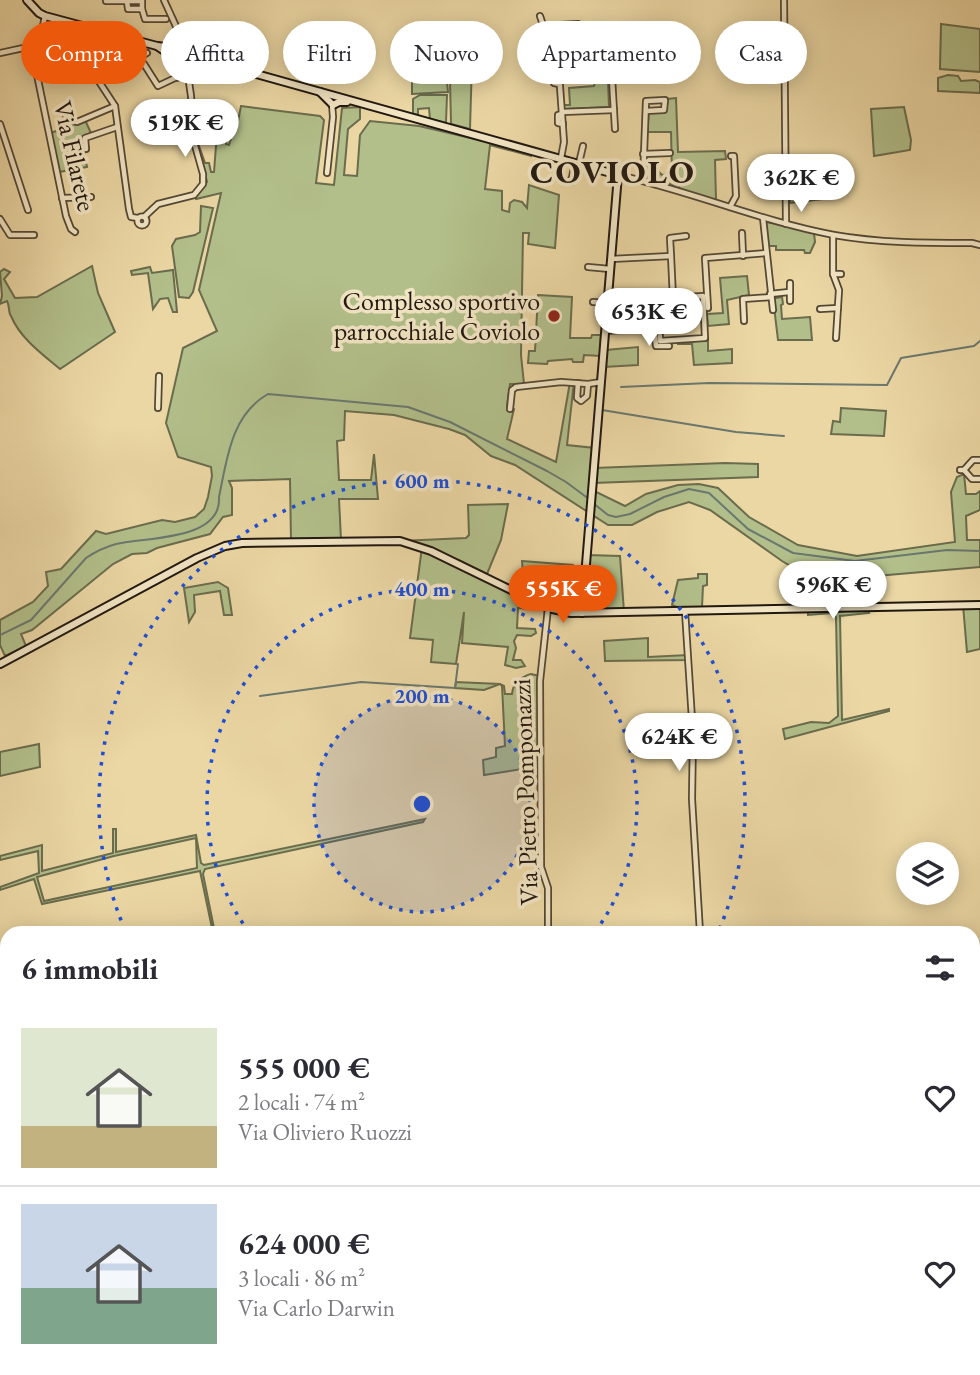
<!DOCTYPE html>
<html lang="it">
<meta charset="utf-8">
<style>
:root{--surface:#fff;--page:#f7f7f7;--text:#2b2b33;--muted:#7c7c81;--line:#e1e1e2;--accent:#ea580c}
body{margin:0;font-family:"EB Garamond",serif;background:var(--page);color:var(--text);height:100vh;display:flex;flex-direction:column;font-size:26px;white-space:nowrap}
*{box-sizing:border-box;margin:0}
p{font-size:23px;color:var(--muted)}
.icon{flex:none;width:38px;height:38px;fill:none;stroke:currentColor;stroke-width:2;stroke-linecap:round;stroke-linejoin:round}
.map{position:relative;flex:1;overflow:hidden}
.sheet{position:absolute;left:0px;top:926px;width:980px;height:450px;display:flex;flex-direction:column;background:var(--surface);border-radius:21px 21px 0 0;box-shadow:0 4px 18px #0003}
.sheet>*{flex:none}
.banner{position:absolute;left:21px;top:21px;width:938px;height:63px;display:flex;gap:14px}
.fabs{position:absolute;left:896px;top:842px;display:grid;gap:14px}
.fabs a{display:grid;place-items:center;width:63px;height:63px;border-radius:50%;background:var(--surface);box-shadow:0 4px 18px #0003;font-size:35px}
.price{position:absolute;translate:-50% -60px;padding:0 16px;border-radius:24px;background:#fff;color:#222;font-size:23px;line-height:46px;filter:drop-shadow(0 2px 4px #0008)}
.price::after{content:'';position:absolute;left:50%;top:42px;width:21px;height:16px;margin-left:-10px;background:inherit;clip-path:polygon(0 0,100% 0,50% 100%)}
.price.current{background:var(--accent);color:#fff}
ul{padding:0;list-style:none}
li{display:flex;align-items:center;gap:21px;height:175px;padding:0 21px}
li+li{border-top:2px solid var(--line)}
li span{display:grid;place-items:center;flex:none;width:196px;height:140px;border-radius:0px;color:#555}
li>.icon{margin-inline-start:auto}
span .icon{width:84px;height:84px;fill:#fffc;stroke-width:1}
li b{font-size:30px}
h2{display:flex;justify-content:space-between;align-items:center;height:84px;padding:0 21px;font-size:30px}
.chip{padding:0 24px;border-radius:32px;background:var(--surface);box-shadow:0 4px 18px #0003;font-size:24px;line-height:63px}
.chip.current{background:var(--accent);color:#fff}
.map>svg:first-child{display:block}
.green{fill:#b2bf8a;stroke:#6a6c4d;stroke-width:2;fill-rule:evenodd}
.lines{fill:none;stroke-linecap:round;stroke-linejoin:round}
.stream{stroke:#6a786f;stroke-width:2}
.canal{stroke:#9ab8af;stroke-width:3.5}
.runway{stroke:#86785a;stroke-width:24}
.street-casing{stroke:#544835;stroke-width:8}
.secondary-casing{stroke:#211810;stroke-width:10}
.primary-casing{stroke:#211810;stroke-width:10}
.street{stroke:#f2e5c4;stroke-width:4.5}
.secondary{stroke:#f2e5c4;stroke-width:6}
.primary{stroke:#ebd7a4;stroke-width:7}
.ring{fill:none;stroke:#1d4ed8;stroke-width:3.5;stroke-dasharray:3.5 7}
.poi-dot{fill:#8f2418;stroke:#f2e5c4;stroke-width:2.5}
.labels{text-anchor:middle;stroke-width:7;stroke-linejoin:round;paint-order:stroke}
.street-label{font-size:26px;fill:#211810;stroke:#f2e5c4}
.poi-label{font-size:26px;fill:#211810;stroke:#f2e5c4;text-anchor:end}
.district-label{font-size:33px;font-weight:bold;letter-spacing:2px;fill:#211810;stroke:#f2e5c4}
.centre{fill:#1d4ed8;stroke:#f2e5c4;stroke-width:3.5}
.ring-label{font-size:21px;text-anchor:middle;font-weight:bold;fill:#1d4ed8;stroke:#f2e5c4;stroke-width:7;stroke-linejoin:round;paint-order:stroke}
</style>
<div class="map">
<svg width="980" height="1375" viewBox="0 0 980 1375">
<rect width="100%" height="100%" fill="#ebd7a4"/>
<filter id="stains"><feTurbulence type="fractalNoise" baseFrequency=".00286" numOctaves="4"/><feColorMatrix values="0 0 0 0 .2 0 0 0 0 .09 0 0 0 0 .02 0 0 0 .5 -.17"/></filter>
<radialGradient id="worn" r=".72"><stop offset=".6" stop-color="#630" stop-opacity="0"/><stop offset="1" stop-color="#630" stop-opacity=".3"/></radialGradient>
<g class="green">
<polygon points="941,24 980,29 980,72 940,69"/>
<polygon points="472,61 470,129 451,124 450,80 462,80 462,69 446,72 448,92 412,94 412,71 449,70 449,62"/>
<polygon points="948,75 958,76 961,81 975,80 980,82 980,93 938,91 938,78"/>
<polygon points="608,81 609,107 564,109 564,105 570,105 569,88 594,86 595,82"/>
<polygon points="420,95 447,95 446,123 430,119 429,108 418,109 418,115 413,114 413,99"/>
<polygon points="676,98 678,152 725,151 726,159 715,160 716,200 680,189 679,186 649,180 648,177 659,175 659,172 662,175 672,174 671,132 647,132 649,113 665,112 667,99"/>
<polygon points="241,106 320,116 324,120 316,183 334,185 342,108 360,107 360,119 348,129 344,175 357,176 360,135 370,121 419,126 531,152 531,156 490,145 485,189 502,191 502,210 509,212 510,203 514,200 522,202 527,208 529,185 559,195 555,248 528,244 529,233 523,233 521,355 524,384 510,384 507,406 514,409 507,439 556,462 570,382 574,382 567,445 595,448 594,468 725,463 758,464 758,477 593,483 592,490 625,506 646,494 678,485 699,484 718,488 749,517 798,545 857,556 955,542 951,492 957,477 964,474 966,494 976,494 980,491 980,510 966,516 967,540 980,540 980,567 830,580 804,574 782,561 710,510 689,502 657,512 632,525 608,525 515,465 491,456 465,435 449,429 394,415 345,411 344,440 337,441 339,480 371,480 374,454 378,499 339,499 341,540 291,541 290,479 229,481 232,488 232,515 223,517 210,534 157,548 147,553 132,554 113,564 32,630 21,634 26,646 5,656 0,645 0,620 33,602 48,586 46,572 61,569 96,531 106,534 162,520 175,522 195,517 204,509 208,497 212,476 211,467 178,457 166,423 183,348 217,331 199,290 221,193 196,199 194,195 207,182 198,143 205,163 209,163 211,172 214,172 217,133 228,132 226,144 229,145 233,132 236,131"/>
<polygon points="904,107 911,140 910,150 874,156 871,109"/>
<polygon points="85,120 91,133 81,138 87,167 59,172 51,133"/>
<polygon points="830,180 833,198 790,203 790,184"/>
<polygon points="201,206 213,208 193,292 189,298 179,297 172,246 176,239 195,235 200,232"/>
<polygon points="768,222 814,233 815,242 810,253 805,253 804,250 776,250 776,246 768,246 765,223"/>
<path d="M 92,266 L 98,293 L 115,332 L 60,369 C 42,354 20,338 11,316 C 8,312 10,306 7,301 L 0,304 L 2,296 L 0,272 L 4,269 L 10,272 L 4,279 L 15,298 L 37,297 Z"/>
<polygon points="150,267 152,273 173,270 177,312 173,312 168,298 160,299 153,309 148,273 132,275 131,271"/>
<polygon points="747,276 749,295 727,300 729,324 708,326 707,314 723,313 720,278"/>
<polygon points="538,295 572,297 570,338 591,338 592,335 601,335 600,356 584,355 583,362 573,362 572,359 548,361 547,364 528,363 529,351 535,351"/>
<polygon points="776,295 776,298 782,297 783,304 781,305 782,319 810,317 812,340 778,340 773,298"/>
<polygon points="708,339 708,351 732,349 732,363 694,365 692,344 678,344 678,340"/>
<polygon points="638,347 638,365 604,367 606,350"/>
<polygon points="841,408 886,411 884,436 831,434 833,421 840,422"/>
<polygon points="508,504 501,540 487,574 459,560 455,562 548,610 518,608 517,628 535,629 536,633 531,636 517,635 514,641 516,648 513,660 521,660 525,666 516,668 505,665 508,647 462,643 464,612 456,664 431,662 433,640 410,638 422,547 400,541 466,538 469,535 468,505"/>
<path d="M 587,555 L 620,556 L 624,612 L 591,610 C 577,599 585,571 587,555 Z"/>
<path d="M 522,561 L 573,565 L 576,584 L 570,586 L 579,588 L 575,606 C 564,611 552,603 541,598 L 542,593 L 524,585 Z"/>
<polygon points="698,574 707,574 707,585 703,586 702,607 679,608 672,605 678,580 698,578"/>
<polygon points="218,582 228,588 232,615 224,615 220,591 194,595 195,612 189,622 184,588"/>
<polygon points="963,605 980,605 980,649 967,652"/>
<polygon points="867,609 869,613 840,616 842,720 889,709 889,711 785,739 783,729 811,722 829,723 838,716 836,617 833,613 808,615 808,610"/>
<polygon points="648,638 648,657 688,655 688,660 605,661 604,641"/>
<path d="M 531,674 L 540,676 L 541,766 L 484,775 L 483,760 L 496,757 L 496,748 L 505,746 L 502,686 L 500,684 L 484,690 L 455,688 L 456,682 L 500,684 L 504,686 L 505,694 L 512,694 C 513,682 521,677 531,674 Z"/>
<polygon points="39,744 40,767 0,776 0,752"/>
<path d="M 425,819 L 423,822 L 205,869 L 203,874 L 215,933 L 213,933 L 200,871 L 42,904 L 34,879 L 0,890 L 0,887 L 39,873 L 38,851 L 0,860 L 0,856 L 42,845 L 42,871 L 113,853 L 113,829 L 116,829 L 116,852 L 196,835 L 201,863 L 204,865 ZM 196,838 L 197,868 L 44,901 L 37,877 L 114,856 Z"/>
</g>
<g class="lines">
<g class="stream">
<polyline points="621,387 709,383 887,385 901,358 974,346 980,341"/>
<polyline points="602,410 736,432 784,436"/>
<polyline points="593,503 608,515 616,517 630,514 664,497 689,489 709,493 748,529 793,553 855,561 947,550 980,551"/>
<path d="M 0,635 L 31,620 L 86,558 C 95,552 105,547 116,544 C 145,537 222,541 219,497 C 227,459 231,415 268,394 L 408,407 L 450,422 L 547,471 L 566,482 L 589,499"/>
<polyline points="260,696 361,682 455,688 458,664"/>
<polyline points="973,1063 980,1061"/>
<polyline points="484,1375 487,1368"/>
</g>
<g class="canal">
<polyline points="0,1045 7,1055"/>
<polyline points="180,1368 185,1375"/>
</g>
<polyline class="runway" points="973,1255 980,1253"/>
<defs>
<g id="street">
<polyline points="164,0 185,46"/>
<polyline points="784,0 786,224"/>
<polyline points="106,1 142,1 142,9 128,9 127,1"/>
<polyline points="142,9 145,19 166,19"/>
<polyline points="45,16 35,65 66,216 71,229 75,232"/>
<polyline points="540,16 559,73 564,142 561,158"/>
<polyline points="44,24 98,80 115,106 129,209 131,217 138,218"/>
<polyline points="543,26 578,24"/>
<polyline points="609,26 615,129"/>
<polyline points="0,53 60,40"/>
<polyline points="130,71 144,64 158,86 175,78 187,76"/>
<polyline points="98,80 147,53"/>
<polyline points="559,84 554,83 554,74 576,72 575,55"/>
<polyline points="562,112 614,110"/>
<polyline points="562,114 558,115 558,123 563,124"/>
<polyline points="66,117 77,122 115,106"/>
<polyline points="0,124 28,210"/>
<polyline points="86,149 85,138 117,127"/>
<polyline points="643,154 670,153"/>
<polyline points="579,163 583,146"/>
<polyline points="327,173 333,117 332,104"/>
<path d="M 618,175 C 691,191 760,221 834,235 C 879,243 926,243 972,243 L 980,245"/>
<polyline points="560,179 571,182 575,163"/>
<polyline points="643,180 646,101 665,100 664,110 646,111"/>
<polyline points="62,198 91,197"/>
<polyline points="730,207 736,196 734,156 731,156"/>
<circle cx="142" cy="221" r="4.5"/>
<polyline points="144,217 158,204 194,195 203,184 203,174 194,142 191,96 186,61"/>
<polyline points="763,218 773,310"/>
<polyline points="0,219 10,235 34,235"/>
<polyline points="742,233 743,256"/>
<polyline points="833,235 833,274 839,290 836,338"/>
<polyline points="671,256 670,238 686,236"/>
<polyline points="611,259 671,256 673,298 703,296 705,338 660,341 659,311 673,310 673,298"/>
<polyline points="588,267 610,269"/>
<polyline points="833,274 841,274"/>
<polyline points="790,283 790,301"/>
<polyline points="770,294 789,292"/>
<polyline points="593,302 607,303"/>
<polyline points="708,308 705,258 766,253"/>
<polyline points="820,309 838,308"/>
<polyline points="744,321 743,299 771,297"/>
<polyline points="605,331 654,328 656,346 669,346"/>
<polyline points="578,383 577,398 581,401 587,396 588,384"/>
<polyline points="158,408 159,376"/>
<polyline points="510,409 512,390 516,387 561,382 588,384 601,382"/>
<polyline points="960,470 964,470 972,479 980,479"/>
<polyline points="964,470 973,460 980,460"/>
<polyline points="685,611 693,735 692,799 700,933"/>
<polyline points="548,933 548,888 541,867 540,681 548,608"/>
<polyline points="0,1047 7,1044"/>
<polyline points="902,1368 906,1375"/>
</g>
<g id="secondary">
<polyline points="27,0 39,13 45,16 157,46 176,48 183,46 198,57"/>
<polyline points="157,46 180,62 199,58 618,175 582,613"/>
<polyline points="320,92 333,105 339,102 347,102"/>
<polyline points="0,664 197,558 225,546 242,543 400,541 431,551 548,608 571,613 980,605"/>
</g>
<g id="primary">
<polyline points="0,1033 7,1044"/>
<polyline points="188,1368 193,1375"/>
</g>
</defs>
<use href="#street" class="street-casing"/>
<use href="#secondary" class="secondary-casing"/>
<use href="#primary" class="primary-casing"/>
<use href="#street" class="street"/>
<use href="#secondary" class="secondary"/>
<use href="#primary" class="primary"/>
</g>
<circle cx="422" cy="804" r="108" fill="#1d4ed8" fill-opacity=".12"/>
<g class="ring">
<circle cx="422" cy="804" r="108"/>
<path d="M249 932A215 215 0 1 1 595 932"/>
<path d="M125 930A323 323 0 1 1 719 930"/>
</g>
<circle class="poi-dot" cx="554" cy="316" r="7"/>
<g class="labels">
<g class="street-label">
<text transform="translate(75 156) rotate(77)" y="9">Via Filarete</text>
<text transform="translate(525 792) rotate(-92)" y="9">Via Pietro Pomponazzi</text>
</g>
<g class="poi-label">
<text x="540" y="310">Complesso sportivo<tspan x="540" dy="30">parrocchiale Coviolo</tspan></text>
</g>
<g class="district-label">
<text x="613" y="183">COVIOLO</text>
</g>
</g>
<circle cx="422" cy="804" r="10" class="centre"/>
<g class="ring-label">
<text x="422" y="488">600 m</text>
<text x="422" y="596">400 m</text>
<text x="422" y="703">200 m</text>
</g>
<rect width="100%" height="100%" filter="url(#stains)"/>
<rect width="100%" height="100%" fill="url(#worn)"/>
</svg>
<div class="fabs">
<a><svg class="icon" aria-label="layers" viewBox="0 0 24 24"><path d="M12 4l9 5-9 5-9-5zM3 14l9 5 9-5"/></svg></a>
</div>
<b class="price" style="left:185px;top:159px">519K €</b>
<b class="price" style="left:801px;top:214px">362K €</b>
<b class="price" style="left:649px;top:348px">653K €</b>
<b class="price" style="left:833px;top:621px">596K €</b>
<b class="price current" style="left:563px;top:625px">555K €</b>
<b class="price" style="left:679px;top:773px">624K €</b>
<div class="banner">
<a class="chip current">Compra</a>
<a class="chip">Affitta</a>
<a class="chip">Filtri</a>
<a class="chip">Nuovo</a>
<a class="chip">Appartamento</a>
<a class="chip">Casa</a>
</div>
<section class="sheet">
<h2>6 immobili<svg class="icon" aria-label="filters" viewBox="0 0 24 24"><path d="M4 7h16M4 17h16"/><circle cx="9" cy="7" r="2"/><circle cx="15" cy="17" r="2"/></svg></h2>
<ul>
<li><span style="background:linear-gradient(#dfe7d0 70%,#c2b280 0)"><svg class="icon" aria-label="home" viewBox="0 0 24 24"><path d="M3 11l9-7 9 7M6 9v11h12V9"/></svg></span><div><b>555 000 €</b><p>2 locali · 74 m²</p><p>Via Oliviero Ruozzi</p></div><svg class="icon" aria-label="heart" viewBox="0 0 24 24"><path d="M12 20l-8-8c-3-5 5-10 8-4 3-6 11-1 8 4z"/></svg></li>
<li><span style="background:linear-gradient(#c9d6e8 60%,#7fa58c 0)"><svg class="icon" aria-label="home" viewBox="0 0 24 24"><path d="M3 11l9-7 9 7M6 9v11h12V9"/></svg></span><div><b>624 000 €</b><p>3 locali · 86 m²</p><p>Via Carlo Darwin</p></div><svg class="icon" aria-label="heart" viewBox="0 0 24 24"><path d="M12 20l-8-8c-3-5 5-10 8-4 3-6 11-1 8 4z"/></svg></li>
</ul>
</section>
</div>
